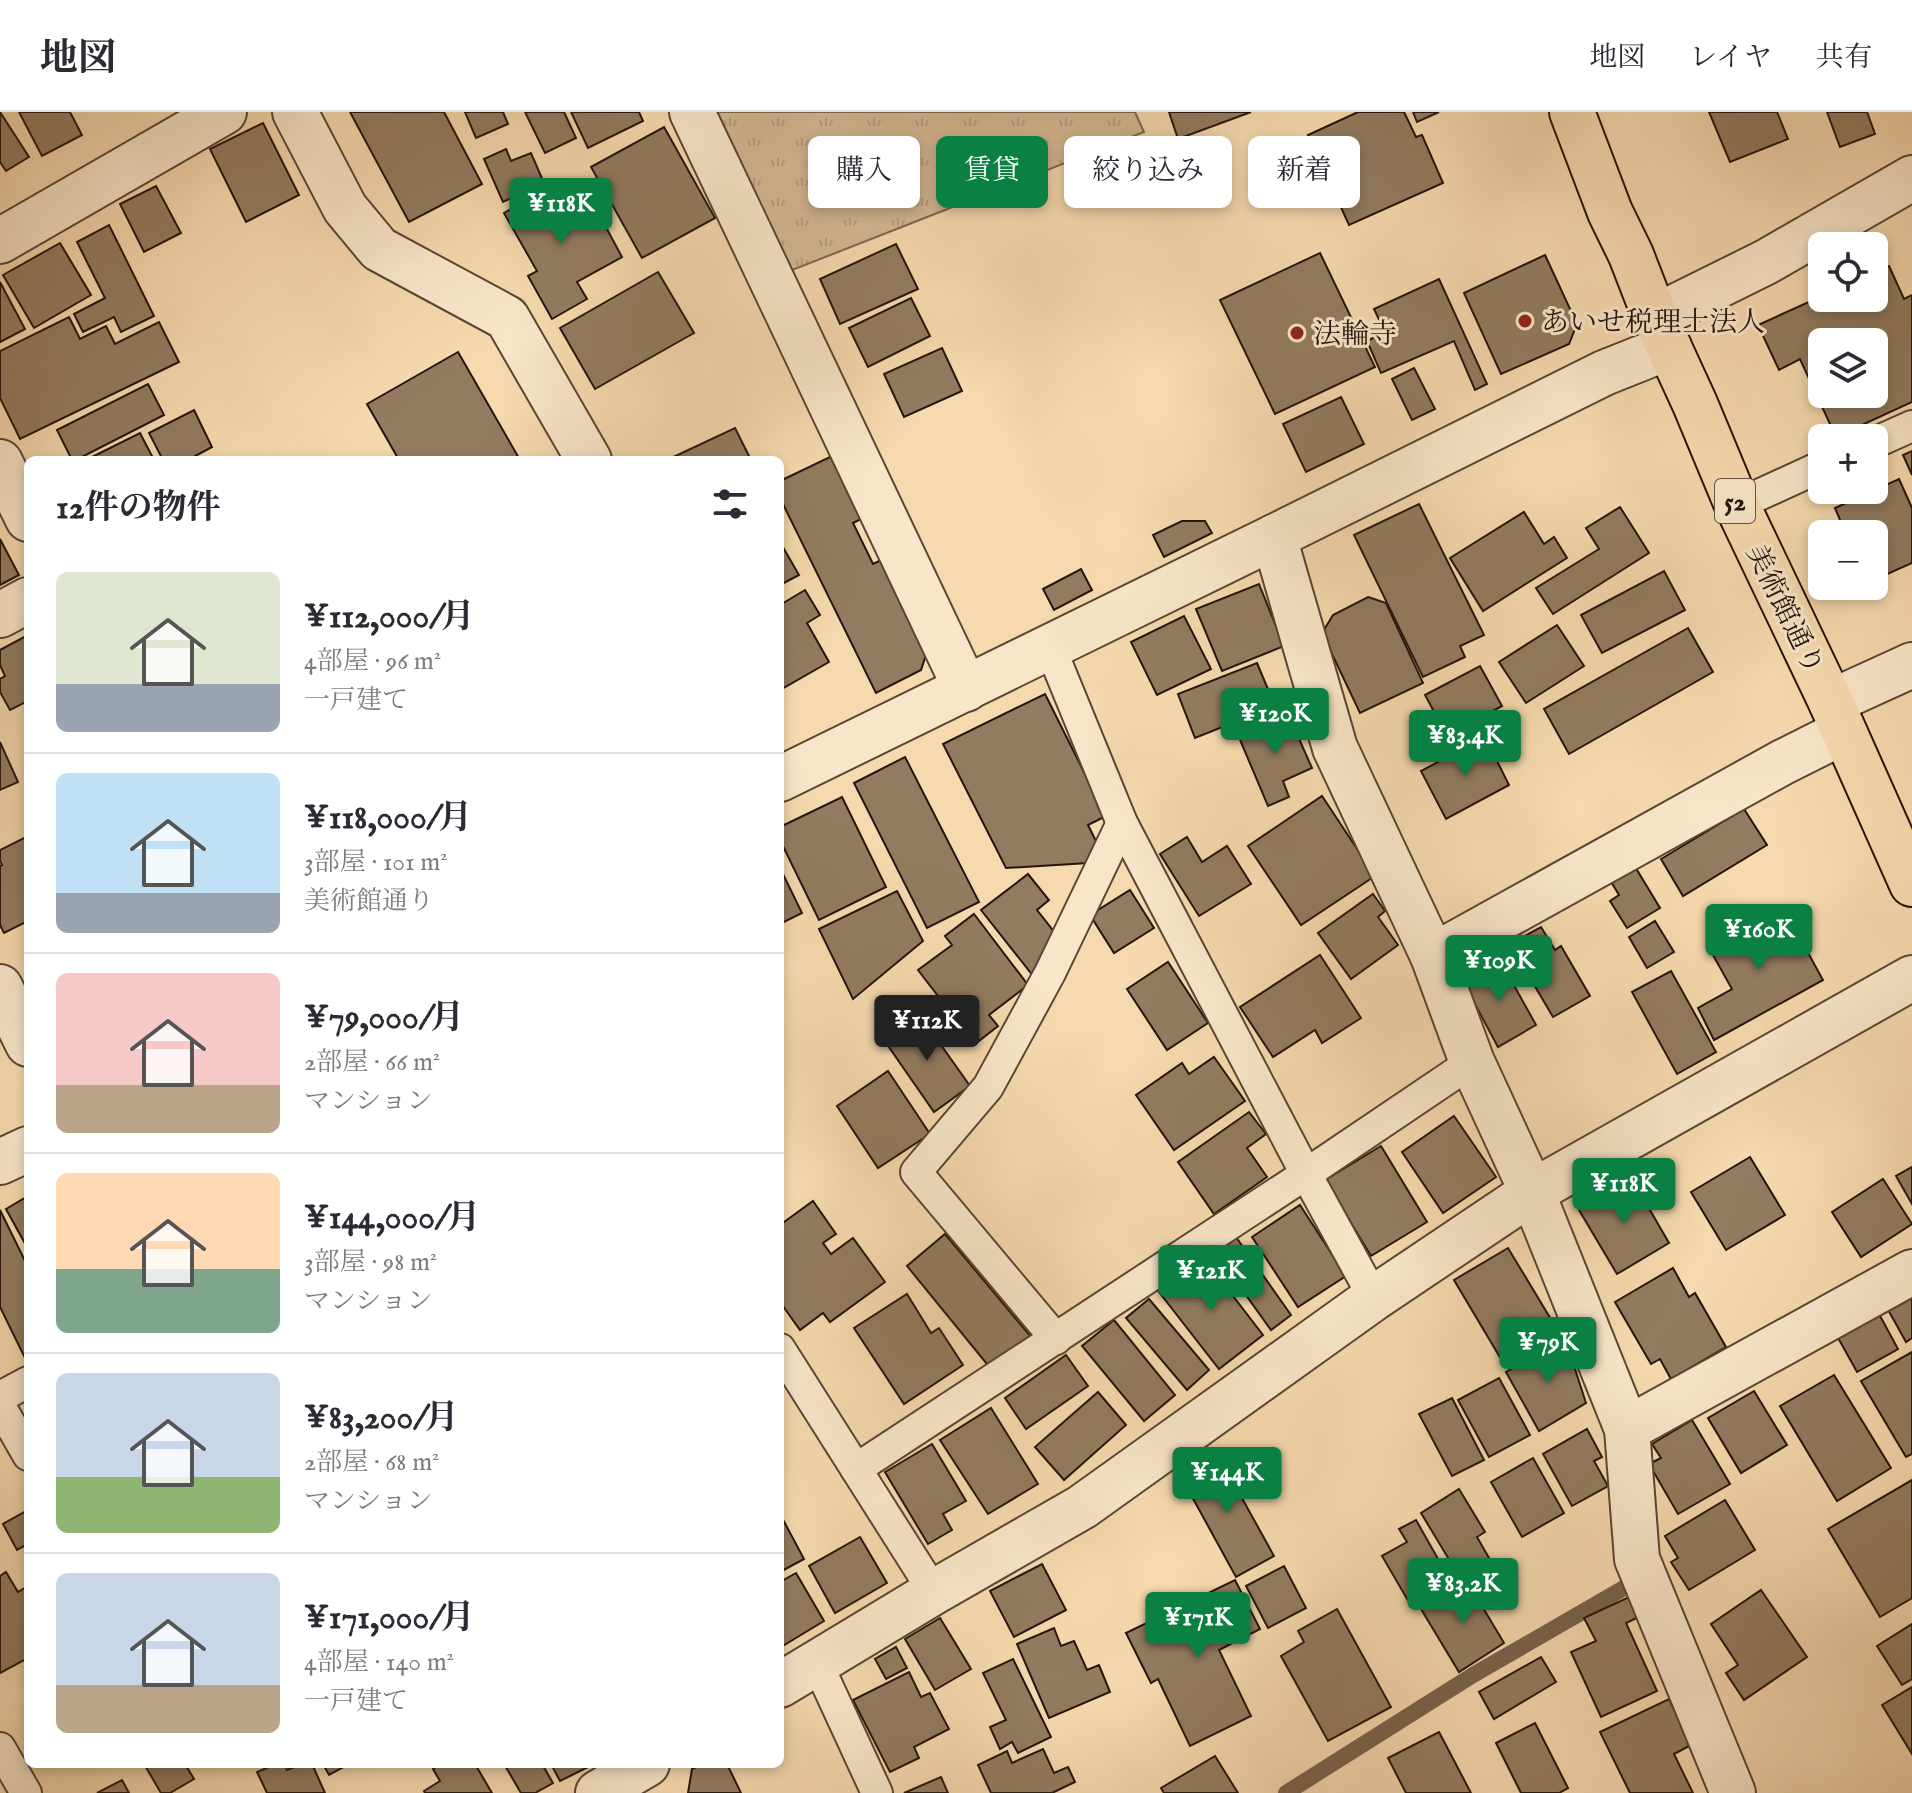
<!DOCTYPE html>
<html lang="ja">
<meta charset="utf-8">
<style>
:root{--surface:#fff;--page:#f7f7f7;--text:#2b2b33;--muted:#7c7c81;--line:#e1e1e2;--accent:#0b8043}
body{margin:0;font-family:"IM FELL English","Noto Serif JP",serif;background:var(--page);color:var(--text);height:100vh;display:flex;flex-direction:column;font-size:30px;white-space:nowrap}
*{box-sizing:border-box;margin:0}
p{font-size:26px;color:var(--muted)}
.icon{flex:none;width:44px;height:44px;fill:none;stroke:currentColor;stroke-width:2;stroke-linecap:round;stroke-linejoin:round}
.map{position:relative;flex:1;overflow:hidden}
.side{position:absolute;left:24px;top:344px;width:760px;height:1312px;display:flex;flex-direction:column;background:var(--surface);border-radius:12px;box-shadow:0 4px 12px #0003}
.side>*{flex:none}
.top-card{position:absolute;left:808px;top:24px;width:760px;height:72px;display:flex;gap:16px}
.fabs{position:absolute;left:1808px;top:120px;display:grid;gap:16px}
.fabs a{display:grid;place-items:center;width:80px;height:80px;border-radius:12px;background:var(--surface);box-shadow:0 4px 12px #0003;font-size:40px}
.price{position:absolute;translate:-50% -68px;padding:0 18px;border-radius:8px;background:var(--accent);color:#fff;font-size:26px;line-height:52px;filter:drop-shadow(0 2px 4px #0008)}
.price::after{content:'';position:absolute;left:50%;top:48px;width:24px;height:18px;margin-left:-12px;background:inherit;clip-path:polygon(0 0,100% 0,50% 100%)}
.price.on{background:#222;color:#fff}
ul{padding:0;list-style:none}
li{display:flex;align-items:center;gap:24px;height:200px;padding:0 32px}
li+li{border-top:2px solid var(--line)}
li span{display:grid;place-items:center;flex:none;width:224px;height:160px;border-radius:12px;color:#555}
li>.icon{margin-inline-start:auto}
span .icon{width:96px;height:96px;fill:#fffc;stroke-width:1}
li b{font-size:34px}
h2{display:flex;justify-content:space-between;align-items:center;height:96px;padding:0 32px;font-size:34px}
.pill{padding:0 28px;border-radius:12px;background:var(--surface);box-shadow:0 4px 12px #0003;font-size:28px;line-height:72px}
.pill.on{background:var(--accent);color:#fff}
header{display:flex;align-items:center;gap:48px;box-sizing:border-box;height:112px;padding:0 40px;background:var(--surface);border-bottom:2px solid var(--line)}
header strong{font-size:38px}
nav{display:flex;gap:44px;margin-inline-start:auto;font-size:28px}
.map>svg:first-child{display:block}
.grass{fill:url(#grass-tufts);stroke:#7c664f;stroke-width:2}
.lines{fill:none;stroke-linecap:round;stroke-linejoin:round}
.stream{stroke:#78624c;stroke-width:16}
.building{fill:#927b60;stroke:#25150c;stroke-width:2;fill-rule:evenodd}
.service-casing{stroke:#594634;stroke-width:34}
.minor-casing{stroke:#594634;stroke-width:48}
.tertiary-casing{stroke:#594634;stroke-width:48}
.trunk-casing{stroke:#25150c;stroke-width:48}
.service{stroke:#f9e6ca;stroke-width:30}
.minor{stroke:#f9e6ca;stroke-width:44}
.tertiary{stroke:#f9e6ca;stroke-width:44}
.trunk{stroke:#f6d9ae;stroke-width:44}
.poi-dot{fill:#8f2418;stroke:#f9e6ca;stroke-width:3}
.labels{text-anchor:middle;stroke-width:6;stroke-linejoin:round;paint-order:stroke}
.shield{fill:#f9e6ca;stroke:#655445;stroke-width:2}
.shield-label{font-size:26px;font-weight:bold;fill:#25150c}
.poi-label{font-size:28px;fill:#25150c;stroke:#f9e6ca;text-anchor:start}
.street-label{font-size:28px;fill:#25150c;stroke:#f9e6ca}
</style>
<header>
<strong>地図</strong>
<nav><a>地図</a><a>レイヤ</a><a>共有</a></nav>
</header>
<div class="map">
<svg width="1912" height="1681" viewBox="0 0 1912 1681">
<defs>
<pattern id="grass-tufts" width="24" height="20" patternUnits="userSpaceOnUse" patternTransform="scale(2)"><rect width="24" height="20" fill="#d2b892"/><path d="M3 7l-1-3M5 7V3M7 7l1-3M15 17l-1-3M17 17v-4M19 17l1-3" fill="none" stroke="#b49d7d"/></pattern>
</defs>
<rect width="100%" height="100%" fill="#f6d9ae"/>
<filter id="stains"><feTurbulence type="fractalNoise" baseFrequency=".0025" numOctaves="4"/><feColorMatrix values="0 0 0 0 .2 0 0 0 0 .09 0 0 0 0 .02 0 0 0 .5 -.17"/></filter>
<radialGradient id="worn" r=".72"><stop offset=".6" stop-color="#630" stop-opacity="0"/><stop offset="1" stop-color="#630" stop-opacity=".3"/></radialGradient>
<polygon class="grass" points="700,0 1135,0 1144,20 782,162"/>
<g class="lines">
<polyline class="stream" points="1286,1681 1473,1563 1624,1476"/>
</g>
<g class="building">
<polygon points="0,0 29,45 6,59 0,50"/>
<polygon points="19,0 70,0 82,23 42,44"/>
<polygon points="350,0 444,0 482,72 409,110"/>
<polygon points="465,0 503,0 508,12 476,26"/>
<polygon points="525,0 564,0 576,26 545,41"/>
<polygon points="571,0 639,0 643,9 588,36"/>
<polygon points="1169,0 1251,0 1178,27"/>
<polygon points="1358,0 1404,0 1416,25 1422,23 1443,71 1349,113 1308,23"/>
<polygon points="1413,0 1439,0 1417,10"/>
<polygon points="1709,0 1777,0 1788,27 1730,50"/>
<polygon points="1827,0 1867,0 1875,22 1840,35"/>
<polygon points="263,11 299,83 246,110 210,37"/>
<polygon points="664,15 715,106 642,146 591,55"/>
<polygon points="506,37 511,49 531,41 544,71 503,90 484,47"/>
<polygon points="562,68 590,115 602,108 622,145 577,170 587,187 552,207 528,164 537,159 504,101"/>
<polygon points="156,74 181,121 144,140 120,92"/>
<polygon points="109,113 154,204 121,220 114,205 83,220 74,202 105,186 77,130"/>
<polygon points="60,131 91,183 34,216 3,163"/>
<polygon points="896,132 918,177 840,212 820,167"/>
<polygon points="1320,141 1375,255 1275,302 1220,188"/>
<polygon points="1545,143 1577,212 1569,232 1501,262 1464,181"/>
<path d="M 1889,154 L 1904,187 L 1912,183 L 1912,290 L 1836,325 L 1800,247 L 1779,258 L 1758,213 L 1822,184 L 1822,186 L 1874,186 L 1874,160 ZM 1822,230 L 1874,230 L 1874,282 L 1822,282 Z"/>
<polygon points="658,160 694,221 595,277 560,216"/>
<polygon points="1439,167 1487,272 1475,278 1454,229 1381,261 1367,229 1385,220 1374,197"/>
<polygon points="0,170 25,217 0,230"/>
<polygon points="911,186 930,224 868,255 849,216"/>
<polygon points="69,205 80,227 106,214 115,232 159,210 179,250 20,327 0,286 0,239"/>
<polygon points="942,236 962,279 904,305 884,262"/>
<polygon points="458,240 520,348 399,348 367,292"/>
<polygon points="1414,256 1435,297 1412,308 1392,267"/>
<polygon points="148,272 164,303 76,348 72,348 57,318"/>
<polygon points="1341,285 1364,332 1306,360 1283,312"/>
<polygon points="194,298 212,335 188,348 163,348 149,321"/>
<polygon points="735,316 751,348 667,348"/>
<polygon points="140,321 154,348 86,348"/>
<polygon points="1912,339 1912,363 1903,343"/>
<polygon points="832,344 863,406 853,411 873,452 881,448 927,540 921,558 876,581 780,386 780,369"/>
<polygon points="1899,367 1912,396 1912,451 1874,468 1874,422 1846,422 1835,396"/>
<polygon points="1419,392 1484,523 1460,534 1465,545 1423,565 1354,423"/>
<polygon points="1620,395 1649,441 1553,502 1536,476 1599,437 1586,416"/>
<polygon points="1524,400 1544,432 1554,425 1567,446 1483,499 1450,446"/>
<polygon points="1182,409 1205,409 1212,421 1164,445 1153,423"/>
<polygon points="0,427 19,463 0,473"/>
<polygon points="780,430 799,463 780,473"/>
<polygon points="1081,457 1092,478 1054,498 1043,477"/>
<polygon points="1664,459 1685,498 1602,541 1581,503"/>
<polygon points="1259,472 1284,534 1222,559 1196,497"/>
<polygon points="805,478 820,503 807,511 829,550 780,578 780,493"/>
<polygon points="1368,485 1386,491 1423,571 1360,601 1322,521 1333,503"/>
<polygon points="1184,504 1211,557 1157,583 1131,530"/>
<polygon points="1557,513 1584,554 1526,591 1499,550"/>
<polygon points="1688,516 1713,560 1569,642 1544,597"/>
<polygon points="28,523 28,589 10,598 0,580 0,567 5,564 0,553 0,538"/>
<polygon points="1257,551 1275,594 1195,626 1178,582"/>
<polygon points="1480,554 1502,594 1447,624 1425,583"/>
<polygon points="1045,582 1106,704 1088,713 1097,731 1088,751 1006,756 943,632"/>
<polygon points="1288,602 1312,656 1283,669 1289,685 1268,694 1238,623"/>
<polygon points="1485,625 1509,673 1446,707 1421,659"/>
<polygon points="0,630 18,670 0,678"/>
<polygon points="905,645 979,790 927,816 854,671"/>
<polygon points="1322,684 1375,764 1301,813 1248,734"/>
<polygon points="842,685 886,775 819,808 780,728 780,715"/>
<polygon points="1744,697 1767,733 1683,784 1661,747"/>
<polygon points="26,725 28,729 28,809 4,821 0,813 0,754 2,753 0,748 0,738"/>
<polygon points="1187,725 1202,750 1227,734 1251,772 1199,804 1160,742"/>
<polygon points="1634,753 1660,796 1627,816 1610,789 1619,783 1610,768"/>
<polygon points="780,756 802,801 780,812"/>
<polygon points="1028,762 1049,788 1037,798 1055,821 1034,865 981,798"/>
<polygon points="1130,778 1154,816 1114,841 1090,803"/>
<polygon points="897,779 923,829 853,887 819,817"/>
<polygon points="1373,782 1385,799 1378,805 1398,833 1351,867 1318,821"/>
<polygon points="1783,795 1823,868 1714,928 1698,896 1732,877 1709,836"/>
<polygon points="974,802 1028,873 989,903 998,914 975,932 918,858 952,833 945,824"/>
<polygon points="1655,809 1674,840 1647,856 1629,825"/>
<polygon points="1541,815 1555,838 1561,834 1590,884 1553,905 1510,832"/>
<polygon points="1320,843 1361,906 1322,931 1315,918 1273,945 1240,895"/>
<polygon points="1500,848 1536,913 1498,935 1462,868"/>
<polygon points="1168,850 1208,911 1167,938 1127,877"/>
<polygon points="1671,859 1716,940 1677,962 1632,880"/>
<polygon points="919,902 970,974 934,1000 884,928"/>
<polygon points="1214,945 1245,989 1174,1038 1136,983 1182,951 1189,962"/>
<polygon points="888,959 930,1022 878,1056 837,994"/>
<polygon points="1249,1000 1266,1022 1247,1036 1267,1065 1214,1102 1178,1050"/>
<polygon points="1454,1004 1496,1065 1443,1101 1402,1040"/>
<polygon points="1381,1034 1427,1110 1371,1144 1325,1068"/>
<polygon points="1750,1045 1785,1103 1726,1138 1691,1080"/>
<polygon points="1912,1055 1912,1092 1896,1064"/>
<polygon points="1632,1067 1669,1131 1617,1162 1579,1098"/>
<polygon points="1883,1067 1912,1112 1861,1145 1832,1100"/>
<polygon points="28,1084 28,1137 6,1097"/>
<polygon points="813,1089 836,1122 823,1131 831,1142 853,1126 885,1170 830,1210 823,1201 800,1218 780,1190 780,1113"/>
<polygon points="1300,1093 1346,1164 1298,1195 1252,1125"/>
<polygon points="0,1098 28,1155 28,1244 25,1246 0,1195"/>
<polygon points="945,1122 1031,1225 991,1257 907,1154"/>
<polygon points="1236,1125 1291,1203 1271,1218 1215,1140"/>
<polygon points="1508,1136 1558,1219 1504,1252 1454,1168"/>
<polygon points="1203,1145 1263,1223 1219,1257 1159,1180"/>
<polygon points="1673,1156 1689,1185 1695,1181 1726,1235 1671,1267 1660,1247 1651,1252 1615,1190"/>
<polygon points="907,1182 931,1221 939,1216 963,1253 904,1292 854,1216"/>
<polygon points="1912,1183 1912,1226 1906,1230 1887,1196"/>
<polygon points="1149,1187 1209,1258 1187,1278 1126,1206"/>
<polygon points="1879,1202 1898,1237 1857,1260 1837,1224"/>
<polygon points="1114,1208 1175,1283 1144,1309 1082,1234"/>
<polygon points="1565,1226 1586,1291 1539,1319 1506,1260"/>
<polygon points="1912,1240 1912,1342 1906,1345 1861,1269"/>
<polygon points="1066,1243 1088,1274 1026,1317 1005,1286"/>
<polygon points="1834,1263 1891,1356 1837,1389 1780,1294"/>
<polygon points="1499,1266 1530,1323 1489,1345 1458,1288"/>
<polygon points="1754,1279 1787,1333 1741,1361 1708,1306"/>
<polygon points="1098,1280 1126,1313 1064,1368 1035,1335"/>
<polygon points="1452,1286 1484,1348 1452,1364 1419,1302"/>
<polygon points="991,1296 1038,1372 988,1402 940,1328"/>
<polygon points="1692,1308 1730,1372 1678,1402 1649,1352 1661,1346 1652,1332"/>
<polygon points="1587,1317 1602,1345 1594,1349 1608,1374 1572,1394 1543,1342"/>
<polygon points="932,1332 966,1389 943,1402 952,1418 928,1432 885,1360"/>
<polygon points="1217,1341 1274,1444 1236,1465 1179,1361"/>
<polygon points="1533,1346 1564,1401 1522,1425 1491,1370"/>
<polygon points="1912,1368 1912,1486 1880,1505 1828,1417"/>
<polygon points="1459,1377 1485,1420 1477,1425 1489,1446 1459,1464 1421,1401"/>
<polygon points="1725,1388 1755,1438 1689,1478 1671,1450 1678,1446 1665,1424"/>
<polygon points="28,1398 28,1432 17,1438 3,1412"/>
<polygon points="780,1402 804,1447 780,1460"/>
<polygon points="1416,1408 1446,1461 1437,1466 1441,1475 1410,1492 1382,1444 1407,1430 1399,1417"/>
<polygon points="860,1425 887,1471 835,1501 809,1454"/>
<polygon points="1042,1452 1066,1498 1014,1525 990,1479"/>
<polygon points="1284,1454 1306,1496 1268,1516 1246,1474"/>
<polygon points="6,1460 18,1480 26,1475 28,1478 28,1546 0,1561 0,1464"/>
<polygon points="796,1461 824,1509 781,1535 780,1470"/>
<polygon points="1235,1468 1260,1517 1219,1538 1251,1604 1190,1634 1158,1567 1151,1571 1126,1521"/>
<polygon points="1467,1469 1504,1531 1459,1560 1421,1497"/>
<polygon points="1761,1478 1807,1545 1744,1588 1726,1561 1738,1553 1711,1512"/>
<polygon points="1629,1485 1639,1505 1626,1511 1657,1579 1601,1605 1571,1540 1596,1529 1584,1506"/>
<polygon points="1337,1497 1391,1595 1328,1629 1281,1544 1304,1530 1298,1519"/>
<polygon points="940,1506 971,1557 935,1578 905,1527"/>
<polygon points="1912,1512 1912,1567 1902,1573 1877,1534"/>
<polygon points="1054,1516 1061,1534 1074,1529 1087,1558 1099,1553 1110,1580 1049,1606 1017,1532"/>
<polygon points="896,1535 907,1556 886,1567 875,1547"/>
<polygon points="1541,1545 1556,1570 1494,1607 1479,1580"/>
<polygon points="1013,1547 1051,1625 1018,1641 1012,1630 1000,1637 990,1615 1006,1608 983,1561"/>
<polygon points="909,1560 921,1585 930,1581 949,1617 914,1635 919,1646 890,1660 853,1588"/>
<polygon points="1912,1575 1912,1642 1882,1593"/>
<polygon points="1669,1587 1691,1633 1674,1642 1693,1681 1630,1681 1600,1620"/>
<polygon points="1535,1611 1568,1676 1559,1681 1521,1681 1496,1631"/>
<polygon points="1439,1620 1471,1681 1406,1681 1388,1646"/>
<polygon points="1043,1637 1054,1661 1068,1655 1075,1670 1052,1681 991,1681 978,1653 1007,1639 1012,1651"/>
<polygon points="1215,1644 1238,1681 1164,1681 1161,1676"/>
<polygon points="144,1652 185,1652 194,1667 170,1681 161,1681"/>
<polygon points="276,1652 285,1652 287,1658 302,1652 312,1652 325,1681 267,1681 257,1660"/>
<polygon points="323,1652 349,1652 329,1663"/>
<polygon points="441,1652 475,1652 492,1681 425,1681 424,1679 440,1669 433,1657"/>
<polygon points="504,1652 542,1652 553,1671 535,1681 521,1681"/>
<polygon points="551,1652 594,1652 560,1669"/>
<polygon points="703,1652 727,1652 741,1681 688,1681 692,1657"/>
<polygon points="941,1665 948,1681 904,1681"/>
<polygon points="122,1668 129,1681 97,1681"/>
</g>
<g class="lines">
<defs>
<g id="service">
<polyline points="1874,331 1912,314"/>
<polyline points="1737,393 1822,354"/>
<polyline points="1050,535 1122,711 1306,1062 1374,1186"/>
<polyline points="1056,1227 916,1060 988,975 1050,861 1122,711"/>
<polyline points="780,1237 934,1480"/>
<polyline points="0,1285 28,1270"/>
<polyline points="0,1294 28,1343"/>
<polyline points="856,1357 1306,1062 1472,950"/>
<polyline points="817,1551 877,1681"/>
<polyline points="0,1636 26,1681"/>
</g>
<g id="minor">
<polyline points="295,0 345,96 379,137 507,206 589,348"/>
<polyline points="692,0 966,577"/>
<polyline points="0,129 224,0"/>
<polyline points="1655,205 1766,150 1912,66"/>
<polyline points="0,350 28,407"/>
<polyline points="1274,425 1335,636 1433,844 1472,950 1532,1080 1627,1317 1637,1447 1733,1681"/>
<polyline points="0,503 28,488"/>
<polyline points="1831,590 1912,553"/>
<polyline points="1433,844 1783,650 1843,620"/>
<polyline points="0,875 28,932"/>
<polyline points="1627,1317 1912,1160"/>
<polyline points="780,1573 934,1480 1082,1395 1374,1186 1532,1080 1912,866"/>
<polyline points="598,1681 647,1652"/>
</g>
<g id="tertiary">
<polyline points="780,667 1274,425 1604,261 1669,235"/>
<polyline points="0,1050 28,1037"/>
</g>
<polyline id="trunk" points="1572,0 1610,100 1631,143 1655,205 1695,292 1737,393 1831,590 1912,772"/>
</defs>
<use href="#service" class="service-casing"/>
<use href="#minor" class="minor-casing"/>
<use href="#tertiary" class="tertiary-casing"/>
<use href="#trunk" class="trunk-casing"/>
<use href="#service" class="service"/>
<use href="#minor" class="minor"/>
<use href="#tertiary" class="tertiary"/>
<use href="#trunk" class="trunk"/>
</g>
<g class="poi-dot">
<circle cx="1525" cy="209" r="8"/>
<circle cx="1297" cy="221" r="8"/>
</g>
<g class="labels">
<rect class="shield" x="1715" y="367" width="40" height="44" rx="6"/>
<g class="shield-label">
<text x="1735" y="398">52</text>
</g>
<g class="poi-label">
<text x="1541" y="219">あいせ税理士法人</text>
<text x="1313" y="231">法輪寺</text>
</g>
<g class="street-label">
<text transform="translate(1786 497) rotate(64)" y="10">美術館通り</text>
</g>
</g>
<rect width="100%" height="100%" filter="url(#stains)"/>
<rect width="100%" height="100%" fill="url(#worn)"/>
</svg>
<div class="fabs">
<a><svg class="icon" aria-label="locate" viewBox="0 0 24 24"><circle cx="12" cy="12" r="6"/><path d="M12 2v4M12 18v4M2 12h4M18 12h4"/></svg></a>
<a><svg class="icon" aria-label="layers" viewBox="0 0 24 24"><path d="M12 4l9 5-9 5-9-5zM3 14l9 5 9-5"/></svg></a>
<a>+</a>
<a>−</a>
</div>
<b class="price" style="left:561px;top:134px">¥118K</b>
<b class="price" style="left:1275px;top:644px">¥120K</b>
<b class="price" style="left:1465px;top:666px">¥83.4K</b>
<b class="price" style="left:1759px;top:860px">¥160K</b>
<b class="price" style="left:1499px;top:891px">¥109K</b>
<b class="price on" style="left:927px;top:951px">¥112K</b>
<b class="price" style="left:1624px;top:1114px">¥118K</b>
<b class="price" style="left:1211px;top:1201px">¥121K</b>
<b class="price" style="left:1548px;top:1273px">¥79K</b>
<b class="price" style="left:1227px;top:1403px">¥144K</b>
<b class="price" style="left:1463px;top:1514px">¥83.2K</b>
<b class="price" style="left:1198px;top:1548px">¥171K</b>
<div class="top-card">
<a class="pill">購入</a>
<a class="pill on">賃貸</a>
<a class="pill">絞り込み</a>
<a class="pill">新着</a>
</div>
<section class="side">
<h2>12件の物件<svg class="icon" aria-label="filters" viewBox="0 0 24 24"><path d="M4 7h16M4 17h16"/><circle cx="9" cy="7" r="2"/><circle cx="15" cy="17" r="2"/></svg></h2>
<ul>
<li><span style="background:linear-gradient(#dfe7d0 70%,#9aa5b1 0)"><svg class="icon" aria-label="home" viewBox="0 0 24 24"><path d="M3 11l9-7 9 7M6 9v11h12V9"/></svg></span><div><b>¥112,000/月</b><p>4部屋 · 96 m²</p><p>一戸建て</p></div></li>
<li><span style="background:linear-gradient(#bfe0f5 75%,#9aa5b1 0)"><svg class="icon" aria-label="home" viewBox="0 0 24 24"><path d="M3 11l9-7 9 7M6 9v11h12V9"/></svg></span><div><b>¥118,000/月</b><p>3部屋 · 101 m²</p><p>美術館通り</p></div></li>
<li><span style="background:linear-gradient(#f6c9c9 70%,#b9a48a 0)"><svg class="icon" aria-label="home" viewBox="0 0 24 24"><path d="M3 11l9-7 9 7M6 9v11h12V9"/></svg></span><div><b>¥79,000/月</b><p>2部屋 · 66 m²</p><p>マンション</p></div></li>
<li><span style="background:linear-gradient(#ffd9b3 60%,#7fa58c 0)"><svg class="icon" aria-label="home" viewBox="0 0 24 24"><path d="M3 11l9-7 9 7M6 9v11h12V9"/></svg></span><div><b>¥144,000/月</b><p>3部屋 · 98 m²</p><p>マンション</p></div></li>
<li><span style="background:linear-gradient(#c9d6e8 65%,#8fb573 0)"><svg class="icon" aria-label="home" viewBox="0 0 24 24"><path d="M3 11l9-7 9 7M6 9v11h12V9"/></svg></span><div><b>¥83,200/月</b><p>2部屋 · 68 m²</p><p>マンション</p></div></li>
<li><span style="background:linear-gradient(#c9d6e8 70%,#b9a48a 0)"><svg class="icon" aria-label="home" viewBox="0 0 24 24"><path d="M3 11l9-7 9 7M6 9v11h12V9"/></svg></span><div><b>¥171,000/月</b><p>4部屋 · 140 m²</p><p>一戸建て</p></div></li>
</ul>
</section>
</div>
